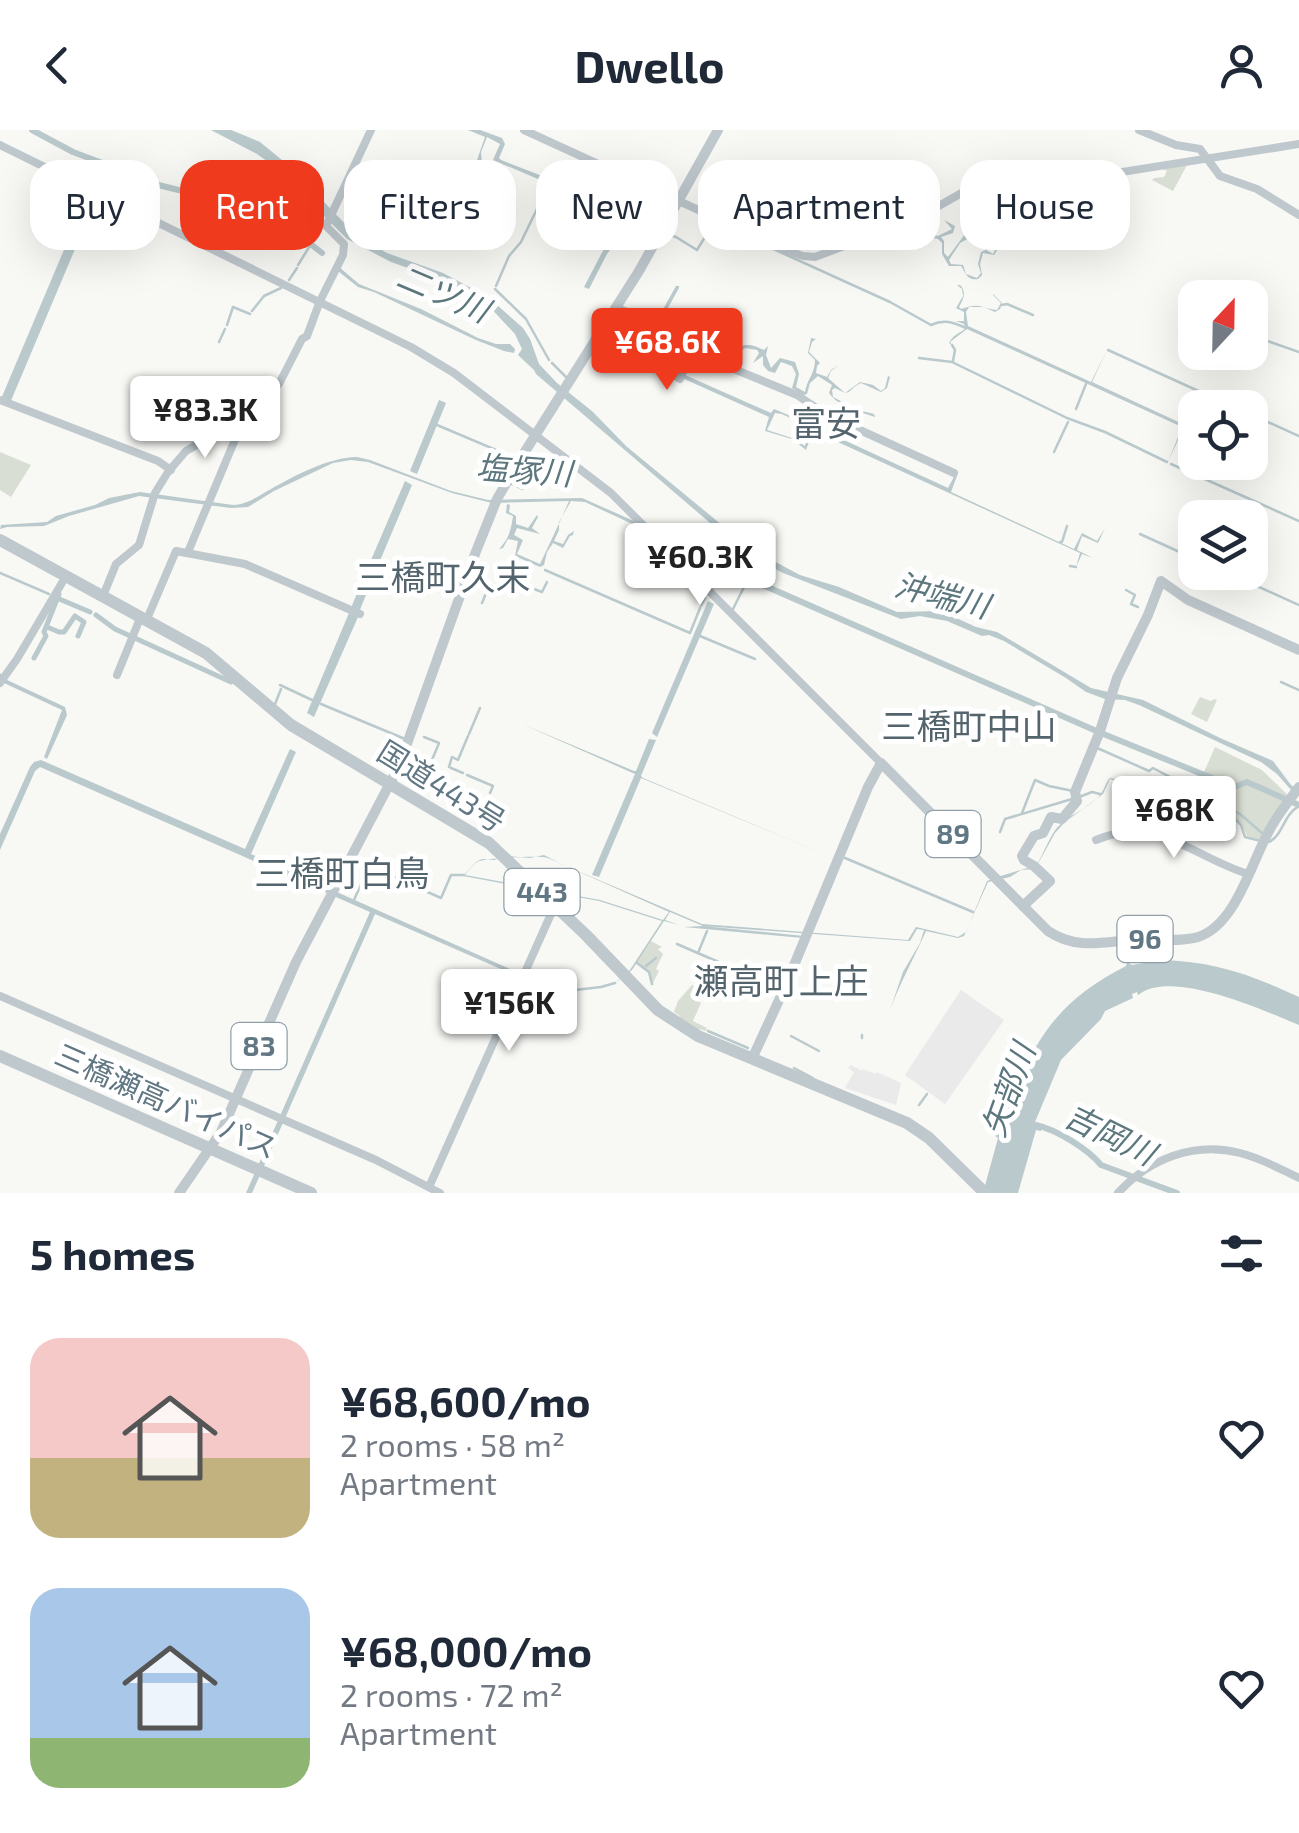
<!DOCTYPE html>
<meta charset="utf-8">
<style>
:root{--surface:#fff;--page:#f6f6f7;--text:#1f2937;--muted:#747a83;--accent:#f03a1e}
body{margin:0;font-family:"Exo 2","Noto Sans JP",sans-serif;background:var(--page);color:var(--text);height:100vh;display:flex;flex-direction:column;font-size:38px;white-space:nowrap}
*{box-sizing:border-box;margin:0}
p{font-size:32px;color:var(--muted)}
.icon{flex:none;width:55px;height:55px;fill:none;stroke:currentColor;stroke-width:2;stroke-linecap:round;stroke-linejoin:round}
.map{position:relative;height:1063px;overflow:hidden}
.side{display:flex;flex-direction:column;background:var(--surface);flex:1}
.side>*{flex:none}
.banner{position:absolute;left:30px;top:30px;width:1240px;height:90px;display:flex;gap:20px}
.needle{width:65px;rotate:22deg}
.tools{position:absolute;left:1178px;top:150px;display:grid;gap:20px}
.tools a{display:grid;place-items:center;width:90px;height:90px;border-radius:20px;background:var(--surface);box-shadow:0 10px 40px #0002;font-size:50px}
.price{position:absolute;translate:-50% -85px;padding:0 22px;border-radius:10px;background:#fff;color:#222;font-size:32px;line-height:65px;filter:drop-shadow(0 2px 5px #0008)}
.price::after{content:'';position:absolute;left:50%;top:60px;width:30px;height:22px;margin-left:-15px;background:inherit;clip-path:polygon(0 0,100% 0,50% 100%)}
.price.on{background:var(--accent);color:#fff}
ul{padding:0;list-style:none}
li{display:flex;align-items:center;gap:30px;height:250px;padding:0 30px}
li span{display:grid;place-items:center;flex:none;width:280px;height:200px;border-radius:30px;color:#555}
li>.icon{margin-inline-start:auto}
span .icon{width:120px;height:120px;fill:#fffc;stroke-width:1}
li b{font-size:42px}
h2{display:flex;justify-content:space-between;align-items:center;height:120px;padding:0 30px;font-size:42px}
.tag{padding:0 35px;border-radius:30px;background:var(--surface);box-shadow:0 10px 40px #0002;font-size:35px;line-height:90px}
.tag.on{background:var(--accent);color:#fff}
header{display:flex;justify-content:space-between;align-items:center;height:130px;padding:0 30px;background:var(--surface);font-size:45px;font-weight:700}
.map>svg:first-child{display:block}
.built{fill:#e9eae9}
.green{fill:#d9ded4}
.water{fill:#b9c9cc;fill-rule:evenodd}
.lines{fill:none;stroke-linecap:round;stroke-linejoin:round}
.stream{stroke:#b9c9cc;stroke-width:2.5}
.canal{stroke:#b9c9cc;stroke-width:5}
.river{stroke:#b9c9cc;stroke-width:6}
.secondary{stroke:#bfc8cd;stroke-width:8}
.primary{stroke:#bfc8cd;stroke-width:10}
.highway{stroke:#bfc8cd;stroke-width:12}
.labels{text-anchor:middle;stroke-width:10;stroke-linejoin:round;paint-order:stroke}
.shield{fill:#fff;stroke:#90a0a8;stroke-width:2.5}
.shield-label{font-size:28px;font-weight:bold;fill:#617783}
.street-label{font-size:30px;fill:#617783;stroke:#fff}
.water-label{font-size:32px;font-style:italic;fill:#5c777d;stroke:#fff}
.quarter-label{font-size:35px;fill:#54646d;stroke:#fff}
</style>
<header><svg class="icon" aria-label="back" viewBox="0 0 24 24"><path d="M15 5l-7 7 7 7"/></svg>Dwello<svg class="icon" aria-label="person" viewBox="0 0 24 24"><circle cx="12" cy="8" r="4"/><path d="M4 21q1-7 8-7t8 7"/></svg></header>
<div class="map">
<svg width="1299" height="1063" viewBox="0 0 1299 1063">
<rect width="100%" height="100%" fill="#f8f8f5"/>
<g class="built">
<polygon points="961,860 1004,890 945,974 905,945"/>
<polygon points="851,935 862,941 863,939 876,944 877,942 901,953 896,975 845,958 854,942 848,938"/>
</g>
<g class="green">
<polygon points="1187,35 1173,61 1152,50 1154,48 1164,47 1167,41 1162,39"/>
<polygon points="0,322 31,335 11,367 0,360"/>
<polygon points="1200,567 1211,571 1214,569 1217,570 1207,592 1191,584"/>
<path d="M 1215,617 L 1262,640 L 1289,666 L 1261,710 L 1247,706 C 1235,675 1223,696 1200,687 L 1218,648 L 1204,642 Z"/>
<polygon points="651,811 662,817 658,819 663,824 656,839 659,841 653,853 649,842 636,833"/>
<polygon points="692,855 700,858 691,866 701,873 693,891 707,898 706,901 699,899 698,903 676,891 680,886 674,882 678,871"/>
</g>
<g class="water">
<polygon points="211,0 231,0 260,12 288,35 356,105 387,123 443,143 488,167 523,198 530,209 539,234 557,253 593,282 626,316 751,419 800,445 839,457 897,482 941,481 976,497 997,502 1091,558 1143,570 1220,608 1273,631 1291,655 1299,661 1292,661 1277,644 1261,632 1139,575 1125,570 1105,569 1086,562 1066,548 1004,511 989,505 982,506 947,491 920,486 901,489 783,443 753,427 730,410 536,244 534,240 518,225 522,219 515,204 486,173 425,144 391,132 347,109 275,37 257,24"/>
<path d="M 468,0 L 480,0 L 502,8 L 505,14 L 499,28 L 501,30 L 573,58 L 576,63 L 575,61 L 578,58 L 591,69 L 613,75 L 662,96 L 662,104 L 644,96 L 620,106 L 607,124 L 589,159 L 584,157 L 607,113 L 612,111 L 618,100 L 629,98 L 634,92 L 633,89 L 624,88 C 617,78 601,76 589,73 L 571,103 L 569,106 L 566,104 L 580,75 L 573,67 L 574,64 L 571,63 L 569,65 L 559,58 L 493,30 L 500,14 L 487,7 L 481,22 C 481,27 483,32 480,37 L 475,36 L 485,7 Z"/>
<path d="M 990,48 L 993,48 L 1009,55 L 1006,62 L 1008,55 L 991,49 C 989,55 988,61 986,67 C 980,83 983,67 976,82 C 972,89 970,100 969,108 L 960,113 L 949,130 L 951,134 L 963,135 L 966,144 L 977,148 L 981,143 L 978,134 L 981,122 L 986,120 L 993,124 L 999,113 L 1003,111 L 994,125 L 983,123 L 980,134 L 982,145 L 978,149 C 967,151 966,143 961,136 L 949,136 L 942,124 L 942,113 L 938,109 L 928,107 L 909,99 L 909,97 L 938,106 L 952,99 L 944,90 L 955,96 L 953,103 L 941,107 L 944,111 L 944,123 L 948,127 L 971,96 L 976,80 L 987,62 Z"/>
<polygon points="77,89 86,93 10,273 1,269"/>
<polygon points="339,137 359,154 421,179 478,208 496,214 510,214 515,219 514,223 504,221 476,210 374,162 358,157 338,141"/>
<path d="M 957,155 L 960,155 C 967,162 963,170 959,177 L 961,179 C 982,172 979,178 997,180 L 1001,173 L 993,165 L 993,164 L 1002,173 L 1000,179 L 995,182 L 984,177 L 969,177 L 966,182 L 968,196 L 1091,252 L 1106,222 L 1092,252 L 1185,295 L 1168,332 L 1182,297 L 967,199 L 950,212 L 952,215 L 949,213 C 953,205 958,204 965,199 L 964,194 L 956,191 L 964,191 L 964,182 L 956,178 L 963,166 L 962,159 Z"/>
<polygon points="676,156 679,156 679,158 664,185 658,211 651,220 648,219 654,211 655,198 637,185 619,178 620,175 638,182 656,192"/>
<path d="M 706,198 L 721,207 L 725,219 L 732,223 C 742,212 751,214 764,220 L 768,216 L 766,225 L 771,238 L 780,228 L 795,232 L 799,244 L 796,257 L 805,262 C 807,249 815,244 815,230 L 808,223 L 811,208 L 816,209 L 812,212 L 809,222 L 820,233 L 817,236 L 816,243 L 827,247 L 831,240 L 839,235 L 831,241 L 828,248 L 845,263 L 860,252 L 873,255 L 881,261 L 885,258 L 888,246 L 890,247 L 887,258 L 881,262 L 861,253 C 847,259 853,268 835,258 L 832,260 L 833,267 L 858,280 L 874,284 L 875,287 C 858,281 839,277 829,263 L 832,255 L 818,246 L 810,253 L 807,264 L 804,265 L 792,258 L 796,244 L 792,236 L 781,232 L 775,243 L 768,241 L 763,235 L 763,226 L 753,233 L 759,223 L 757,220 L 745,218 L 732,227 L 720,220 L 719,210 L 711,205 L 705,220 L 690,220 L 684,216 L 685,245 L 771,283 L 774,279 C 785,284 796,288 807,293 C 820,300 830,310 846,311 L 948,358 L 955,345 L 957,346 L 951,362 L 1074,419 L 1082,403 L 1097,411 L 1105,398 L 1098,413 L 1082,406 L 1077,420 L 1093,428 L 1082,424 L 1076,437 L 1080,423 L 816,302 L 813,301 L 806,320 L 792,309 L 765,301 L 769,287 L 682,248 L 668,240 L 666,229 L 648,230 L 647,223 L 669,226 L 673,237 L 677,238 L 682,230 L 679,220 L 684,207 L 690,211 L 693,217 L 705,213 L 702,207 ZM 775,283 L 782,284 L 810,298 L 805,316 L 792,308 L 767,300 Z"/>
<polygon points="439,270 446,273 417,344 410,341"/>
<path d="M 357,327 L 370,330 L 451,361 L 488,370 L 582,368 L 634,391 L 641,398 L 585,372 L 571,371 L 559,392 L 559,400 L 554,411 L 563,414 L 568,405 L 574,401 L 573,405 L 570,406 L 563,418 L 553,413 L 547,422 L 544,435 L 540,437 L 515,426 L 518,411 L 508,409 L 503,418 L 499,419 C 509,409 511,400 513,386 L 506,383 L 507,374 L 510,375 L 509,382 L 516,386 L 516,394 L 528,398 L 537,385 L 538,387 L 532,398 L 540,404 L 517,398 L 514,405 L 523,410 L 517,424 L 540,434 C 550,413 560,392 569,371 L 492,373 L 452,363 L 368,332 L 351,330 L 333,333 L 274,361 L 248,377 L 231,378 L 139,366 L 69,386 L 44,396 L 7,397 L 0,399 L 1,395 L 47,392 L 56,386 L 95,375 L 109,368 L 140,362 L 233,375 C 249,374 258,366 271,359 C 296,345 327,328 357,327 Z"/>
<polygon points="405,351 412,355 379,433 371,430"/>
<polygon points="369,434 377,438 359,482 351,478"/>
<polygon points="708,471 714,474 657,607 652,603"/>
<polygon points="349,483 358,487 314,587 307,583"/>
<polygon points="0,543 7,550 65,577 67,585 47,629 44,627 62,580 4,553 0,548"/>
<polygon points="522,594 634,641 636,641 649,609 656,610 641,646 643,648 829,726 641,648 599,747 592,745 635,644"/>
<polygon points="290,619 296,622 251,724 521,844 519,847 375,784 252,1063 246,1063 370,782 40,637 35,641 0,720 0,704 30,637 34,632 41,630 245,719"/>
<path d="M 1110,648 L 1138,654 L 1199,687 L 1146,659 L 1110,649 L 1103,664 L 1065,692 L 1055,703 L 1035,739 L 1021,740 L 1010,747 L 988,752 L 964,806 L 958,808 L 926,801 C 914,828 900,853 890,880 L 903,842 L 920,813 L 924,800 L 917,799 L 910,811 L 703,796 L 804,806 L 803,808 L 684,797 L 703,796 L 670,782 L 665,790 L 679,795 L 664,791 L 632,840 L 615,853 L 630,840 L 662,791 L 599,771 L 463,746 L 476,732 L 482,729 L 494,730 L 507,726 L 530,728 L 544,725 L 565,736 C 558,733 549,727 542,727 C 531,726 484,728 477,732 C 474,734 467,742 465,745 L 600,770 L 663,790 L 669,782 L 566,736 L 702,794 L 908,810 L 916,797 L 958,807 L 966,802 L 987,751 C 1003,745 1019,740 1036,736 C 1043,725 1048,710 1056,699 C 1067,685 1094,676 1102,662 C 1105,658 1106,652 1110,648 Z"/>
<path d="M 1161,830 C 1213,831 1252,845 1299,867 L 1299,895 C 1263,880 1171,838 1138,865 L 1137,862 L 1132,864 L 1133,868 L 1105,881 L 1101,889 L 1061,930 L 1035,992 L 1042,996 L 1041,1001 L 1036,1000 L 1018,1063 L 983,1063 L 998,1008 L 994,1005 L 999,1004 C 1027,924 1047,876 1126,836 L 1127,832 L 1132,835 Z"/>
</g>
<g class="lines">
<g class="stream">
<polyline points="1057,86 1079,52"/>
<path d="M 665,104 L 676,107 L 697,120 L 714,92 L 890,172 L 931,195 C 944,189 953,192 966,198"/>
<polyline points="986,120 987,117 981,110 998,76"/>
<polyline points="298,135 311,114"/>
<polyline points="289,150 297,138"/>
<polyline points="496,156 509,126 521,112 549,54"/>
<polyline points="495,159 526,189 549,230"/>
<polyline points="1246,168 1251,155"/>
<polyline points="1002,175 1007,174 1033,185"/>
<polyline points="252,181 264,166 281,158"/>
<polyline points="227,195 233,177 250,184"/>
<polyline points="1250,205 1299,222"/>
<polyline points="219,212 225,199"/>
<polyline points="952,215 955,220 953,231"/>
<polyline points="1108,220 1236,278"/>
<polyline points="919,228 952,232 1067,288 1105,302 1167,332"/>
<polyline points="552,233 568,249"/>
<polyline points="1076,279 1086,254"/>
<polyline points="1250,284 1299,306"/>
<polyline points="437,295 515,328"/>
<polyline points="1054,322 1068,292"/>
<polyline points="522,331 562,348"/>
<polyline points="1171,334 1299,391"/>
<polyline points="510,353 523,359"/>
<polyline points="1140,404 1195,429"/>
<polyline points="1060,412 1062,412 1067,396"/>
<polyline points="1070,436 1076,437"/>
<polyline points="545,440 690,503 700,478"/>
<polyline points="1226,442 1299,475"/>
<polyline points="0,443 49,464"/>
<polyline points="534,459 542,462 547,452"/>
<polyline points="1126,460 1135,465 1131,474 1138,477"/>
<polyline points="482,473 486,463"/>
<polyline points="701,476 705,468"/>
<polyline points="732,481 744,457 749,441"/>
<polyline points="700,506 755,529"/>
<polyline points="1281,552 1299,560"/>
<polyline points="280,555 312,570"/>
<polyline points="275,574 281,559"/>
<polyline points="321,574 405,609"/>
<polyline points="469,604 480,578"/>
<polyline points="424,607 439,613 432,630"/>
<polyline points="1095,617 1149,641 1153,638 1240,684 1262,703"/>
<polyline points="449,637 452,627 458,630 468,606"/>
<polyline points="451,638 463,643"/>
<polyline points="467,645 493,656 490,663"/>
<polyline points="1079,667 1092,662 1100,664"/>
<polyline points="1022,683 1035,650 1049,656 1073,661"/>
<polyline points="1198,686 1201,687 1218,650"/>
<polyline points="1203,688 1213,691 1234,688 1241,695 1245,707 1261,711"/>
<polyline points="1000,702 1005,689 1072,669"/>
<path d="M 1269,712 C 1283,705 1284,684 1299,676"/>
<polyline points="845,728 973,782"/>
<polyline points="354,770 369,736 441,768 451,745 464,745"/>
<polyline points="677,814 737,840 725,866"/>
<polyline points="698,823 707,801"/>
<polyline points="637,833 649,842 652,854"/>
<polyline points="646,836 656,828"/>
<polyline points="526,848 558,862 601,857 615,853"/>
<polyline points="703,859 707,860"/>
<polyline points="715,864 717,864"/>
<polyline points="708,901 748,918"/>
<polyline points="791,906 819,921"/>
<polyline points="862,908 862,905"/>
<polyline points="794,938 813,948"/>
<polyline points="919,975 927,964"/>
</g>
<g class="canal">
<polyline points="57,468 90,482"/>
<polyline points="96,485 115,499 231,552"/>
<polyline points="47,497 59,502 64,502 75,486 84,492 78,506"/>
<polyline points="34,528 46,506 44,502 59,464"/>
</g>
<g class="river">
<polyline points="32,0 73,22 105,34 126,47 227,72 293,100 322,123"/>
<polyline points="650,400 748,440 756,452 1101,603 1234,657 1247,652 1299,675"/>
<path d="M 1036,995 C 1057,1000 1088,1019 1101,1035 L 1177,1063"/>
</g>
<g class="secondary">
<polyline points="524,0 788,121 803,126 815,127 916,89 965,61 977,59 1008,60 1299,14"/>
<polyline points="1139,0 1176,15 1200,19 1220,46 1257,59 1299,85"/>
<polyline points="0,15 411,217 454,243 611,363 881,633"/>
<polyline points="600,202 648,222 693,224 707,228 797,265 827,285 954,343"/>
<polyline points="645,221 645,237 667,240 680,249 686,235 685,223"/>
<polyline points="0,270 158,331 171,340"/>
<polyline points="188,422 239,300 238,294"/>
<polyline points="103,466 116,434 139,415 155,363 168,342 186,321 222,300 244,291 255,282 279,254 302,209 307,206 320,171 343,125 344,114 326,96 371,0"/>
<polyline points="147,489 176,421 245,434 360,484"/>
<polyline points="117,545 141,486"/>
<polyline points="0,553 17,529 66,446"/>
<path d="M 1096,710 C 1156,684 1193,727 1248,744"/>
<polyline points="0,866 376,1030 440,1063"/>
<polyline points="429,1057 555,775"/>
<path d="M 1118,1063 C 1149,1029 1194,1011 1240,1023 C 1261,1028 1280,1039 1299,1048"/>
</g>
<g class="primary">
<polyline points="1023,776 1050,751 1034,736 1024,730 1022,726 1034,706 1043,703 1051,687 1062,689 1077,671 1075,662 1100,601 1117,548 1148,485 1161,451 1188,470 1299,520"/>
<path d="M 752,929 L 785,857 L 868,657 L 881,633 L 1048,801 C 1075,819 1099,813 1129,810 C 1151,808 1177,813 1198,807 C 1236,795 1251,733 1269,701 C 1277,685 1289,671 1299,657"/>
<polyline points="179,1063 221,1002 296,832 399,636 475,424 497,369 519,331 639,141 718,0"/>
</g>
<g class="highway">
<polyline points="0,410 206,523 291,595 489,713 586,805 658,880 698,906 907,993 929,1008 985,1063"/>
<polyline points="0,926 311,1063"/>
</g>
</g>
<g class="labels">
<g class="shield">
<rect x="925.5" y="681" width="55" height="46" rx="8"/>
<rect x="504.5" y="739" width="75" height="46" rx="8"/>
<rect x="1117.5" y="786" width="55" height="46" rx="8"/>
<rect x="231.5" y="893" width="55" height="46" rx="8"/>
</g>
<g class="shield-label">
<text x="953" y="714">89</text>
<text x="542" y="772">443</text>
<text x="1145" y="819">96</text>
<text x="259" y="926">83</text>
</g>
<g class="street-label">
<text transform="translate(441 657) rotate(32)" y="10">国道443号</text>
<text transform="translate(166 972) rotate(24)" y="10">三橋瀬高バイパス</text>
</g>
<g class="water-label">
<text transform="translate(443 164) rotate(23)" y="11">二ツ川</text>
<text transform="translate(524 341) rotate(4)" y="11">塩塚川</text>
<text transform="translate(942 466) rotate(14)" y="11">沖端川</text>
<text transform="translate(1009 960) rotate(-70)" y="11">矢部川</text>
<text transform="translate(1110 1005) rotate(26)" y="11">吉岡川</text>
</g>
<g class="quarter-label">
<text x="826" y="306">富安</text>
<text x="443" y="460">三橋町久末</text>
<text x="969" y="609">三橋町中山</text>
<text x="342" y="756">三橋町白鳥</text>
<text x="781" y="864">瀬高町上庄</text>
</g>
</g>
</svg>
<div class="tools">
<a><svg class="needle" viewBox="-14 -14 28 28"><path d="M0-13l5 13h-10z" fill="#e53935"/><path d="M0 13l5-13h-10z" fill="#747a83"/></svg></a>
<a><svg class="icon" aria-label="locate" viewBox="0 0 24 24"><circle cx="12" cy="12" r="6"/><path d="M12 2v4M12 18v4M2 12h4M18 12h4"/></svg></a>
<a><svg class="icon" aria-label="layers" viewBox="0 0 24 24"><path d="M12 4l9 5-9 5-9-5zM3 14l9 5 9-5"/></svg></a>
</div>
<b class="price on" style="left:667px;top:263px">¥68.6K</b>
<b class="price" style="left:205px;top:331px">¥83.3K</b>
<b class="price" style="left:700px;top:478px">¥60.3K</b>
<b class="price" style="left:1174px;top:731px">¥68K</b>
<b class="price" style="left:509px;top:924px">¥156K</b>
<div class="banner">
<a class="tag">Buy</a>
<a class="tag on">Rent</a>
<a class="tag">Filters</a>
<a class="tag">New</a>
<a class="tag">Apartment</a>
<a class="tag">House</a>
</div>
</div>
<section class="side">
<h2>5 homes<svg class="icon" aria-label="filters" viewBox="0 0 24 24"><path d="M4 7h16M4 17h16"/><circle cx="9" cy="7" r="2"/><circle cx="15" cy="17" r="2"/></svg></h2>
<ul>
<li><span style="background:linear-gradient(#f6c9c9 60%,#c2b280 0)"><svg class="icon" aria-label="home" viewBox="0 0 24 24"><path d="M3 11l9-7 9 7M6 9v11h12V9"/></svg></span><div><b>¥68,600/mo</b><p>2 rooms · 58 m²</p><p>Apartment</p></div><svg class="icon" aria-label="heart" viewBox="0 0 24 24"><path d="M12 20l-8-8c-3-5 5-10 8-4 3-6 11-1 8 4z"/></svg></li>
<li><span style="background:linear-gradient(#a9c7e8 75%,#8fb573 0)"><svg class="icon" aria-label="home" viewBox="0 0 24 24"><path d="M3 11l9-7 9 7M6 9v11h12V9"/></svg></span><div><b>¥68,000/mo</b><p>2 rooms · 72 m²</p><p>Apartment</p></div><svg class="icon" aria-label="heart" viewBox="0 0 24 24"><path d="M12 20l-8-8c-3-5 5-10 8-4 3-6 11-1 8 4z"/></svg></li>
</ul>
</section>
